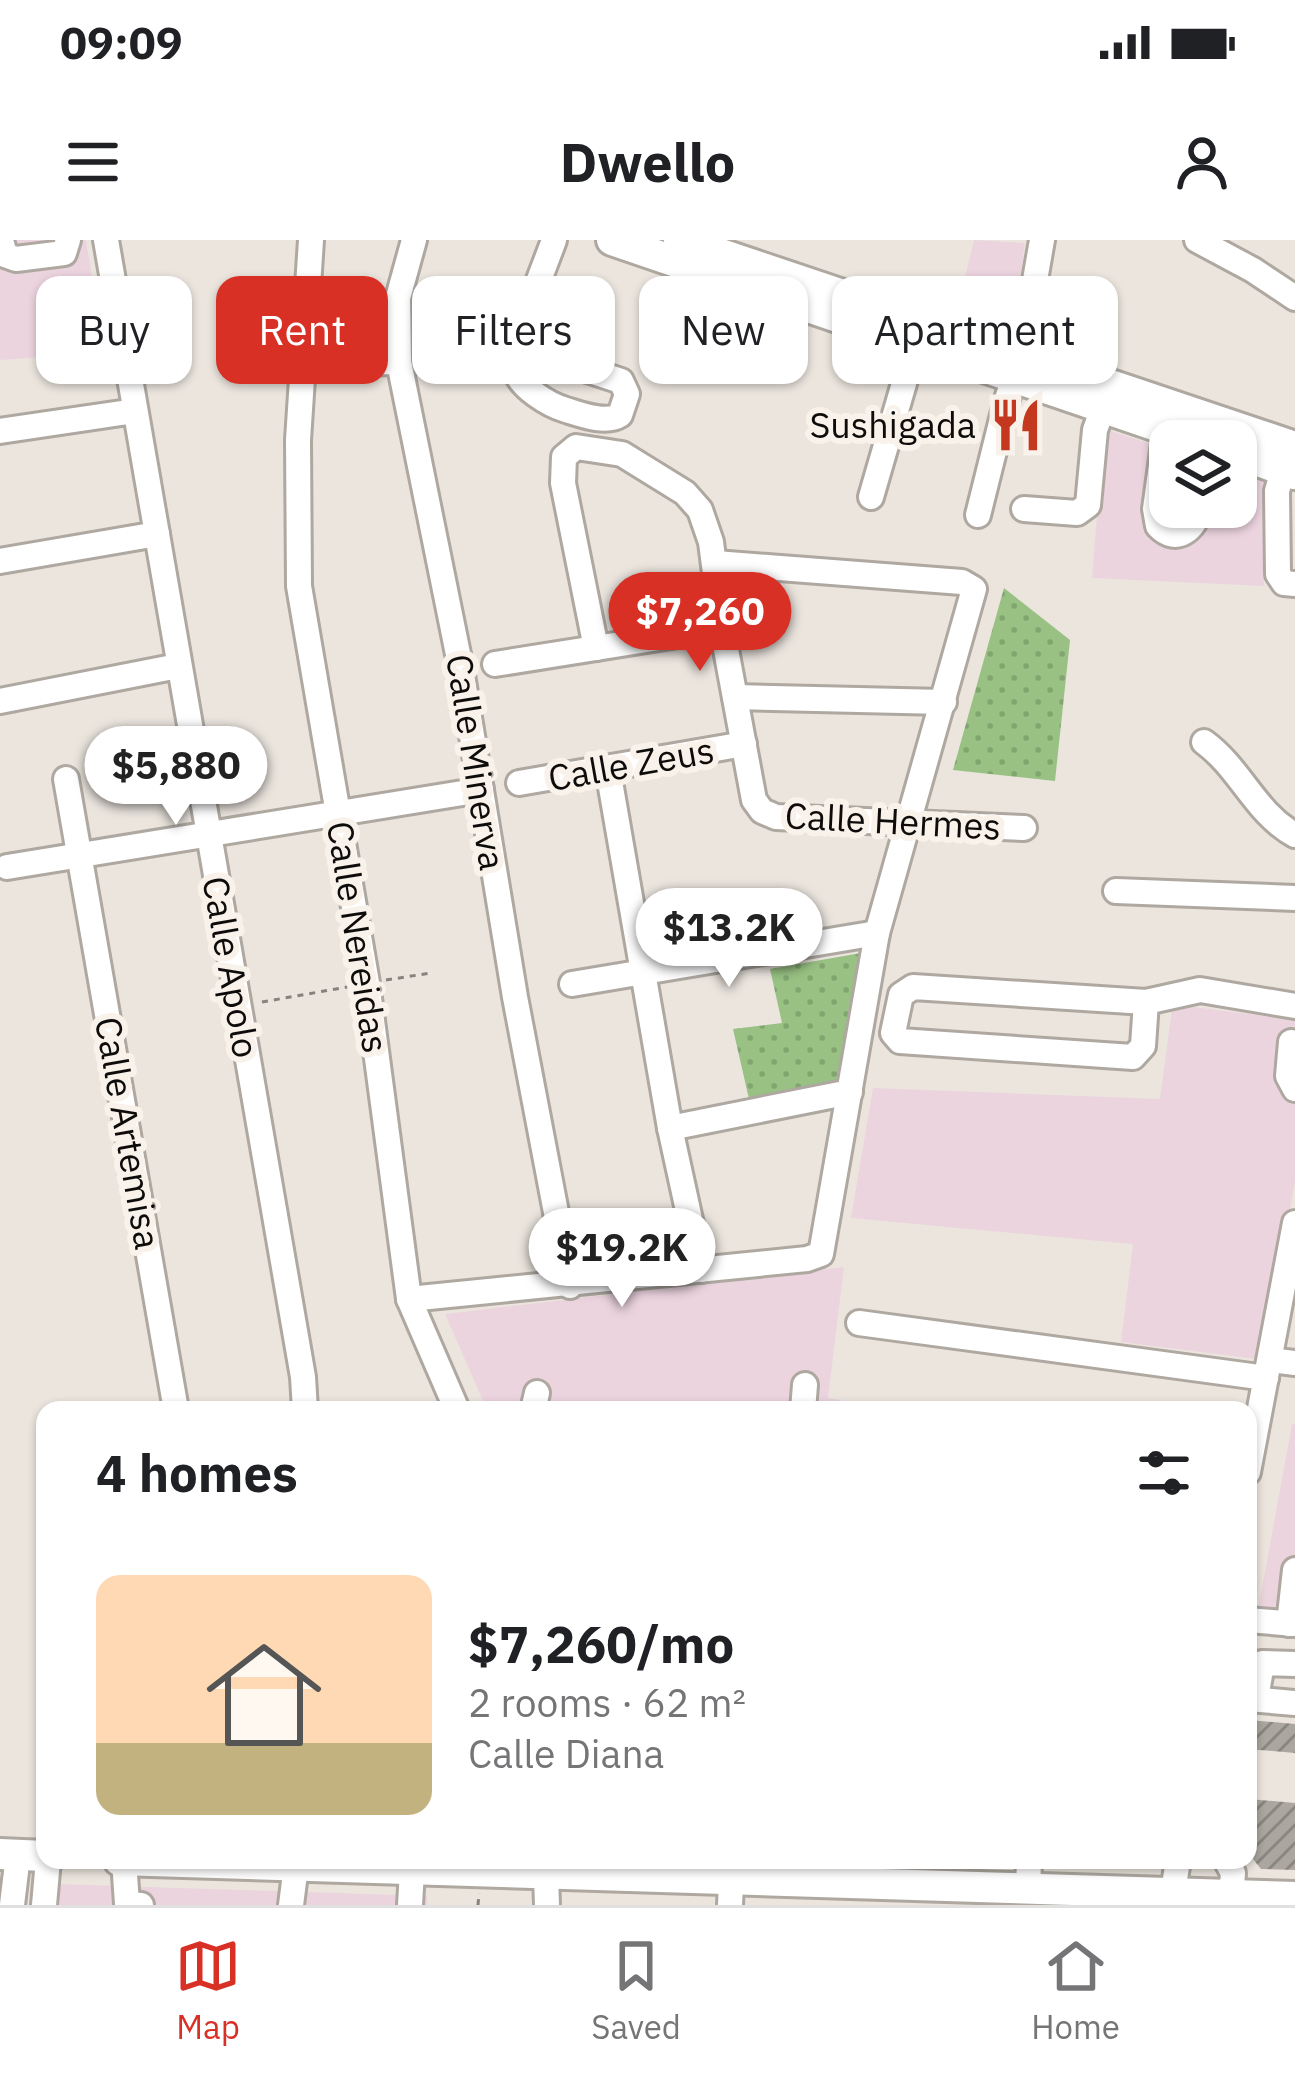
<!DOCTYPE html>
<meta charset="utf-8">
<style>
:root{--surface:#fff;--page:#f2f2f2;--text:#202124;--muted:#757577;--line:#e0e0e0;--accent:#d93025}
body{margin:0;font-family:"IBM Plex Sans",sans-serif;background:var(--page);color:var(--text);height:100vh;display:flex;flex-direction:column;font-size:45px;white-space:nowrap}
*{box-sizing:border-box;margin:0}
p{font-size:39px;color:var(--muted)}
.icon{flex:none;width:66px;height:66px;fill:none;stroke:currentColor;stroke-width:2;stroke-linecap:round;stroke-linejoin:round}
.map{position:relative;flex:1;overflow:hidden}
.details{position:absolute;left:36px;top:1161px;width:1221px;height:468px;display:flex;flex-direction:column;background:var(--surface);border-radius:24px;box-shadow:0 3px 9px #0004}
.details>*{flex:none}
.banner{position:absolute;left:36px;top:36px;width:1224px;height:108px;display:flex;gap:24px}
.buttons{position:absolute;left:1149px;top:180px;display:grid;gap:24px}
.buttons a{display:grid;place-items:center;width:108px;height:108px;border-radius:24px;background:var(--surface);box-shadow:0 3px 9px #0004;font-size:60px}
.price{position:absolute;translate:-50% -102px;padding:0 27px;border-radius:42px;background:#fff;color:#222;font-size:39px;line-height:78px;filter:drop-shadow(0 3px 6px #0008)}
.price::after{content:'';position:absolute;left:50%;top:72px;width:36px;height:27px;margin-left:-18px;background:inherit;clip-path:polygon(0 0,100% 0,50% 100%)}
.price.on{background:var(--accent);color:#fff}
ul{padding:0;list-style:none}
li{display:flex;align-items:center;gap:36px;height:300px;padding:0 60px}
li span{display:grid;place-items:center;flex:none;width:336px;height:240px;border-radius:24px;color:#555}
li>.icon{margin-inline-start:auto}
span .icon{width:144px;height:144px;fill:#fffc;stroke-width:1}
li b{font-size:51px}
h2{display:flex;justify-content:space-between;align-items:center;height:144px;padding:0 60px;font-size:51px}
.tag{padding:0 42px;border-radius:24px;background:var(--surface);box-shadow:0 3px 9px #0004;font-size:42px;line-height:108px}
.tag.on{background:var(--accent);color:#fff}
.status{display:flex;justify-content:space-between;align-items:center;height:84px;padding:0 60px;background:var(--surface);direction:ltr}
.status svg{height:33px;fill:currentColor}
header{display:flex;justify-content:space-between;align-items:center;height:156px;padding:0 60px;background:var(--surface);font-size:54px;font-weight:700}
.tab-bar{display:flex;justify-content:space-around;align-items:center;height:168px;border-top:3px solid var(--line);background:var(--surface);font-size:33px;color:var(--muted)}
.tab-bar a{display:grid;justify-items:center;gap:6px}
.tab-bar .on{color:var(--accent)}
.map>svg:first-child{display:block}
.commercial{fill:#ecd4df}
.park{fill:url(#park-dots)}
.building{fill:url(#building-hatch)}
.lines{fill:none;stroke-linecap:round;stroke-linejoin:round}
.minor-casing{stroke:#aea8a1;stroke-width:30}
.major-casing{stroke:#aea8a1;stroke-width:36}
.path{stroke:#86827d;stroke-width:3;stroke-dasharray:6 6;stroke-linecap:butt}
.minor{stroke:#fff;stroke-width:24}
.major{stroke:#fff;stroke-width:30}
.labels{text-anchor:middle;stroke-width:12;stroke-linejoin:round;paint-order:stroke}
.poi-label{font-size:36px;fill:#0e0c0a;stroke:#f8f2eb;text-anchor:end}
.street-label{font-size:36px;fill:#0e0c0a;stroke:#f8f2eb}
</style>
<div class="status"><b>09:09</b><svg viewBox="0 0 49 12"><path d="M0 12V9h3v3zM5 12V6h3v6zM10 12V3h3v9zM15 12V0h3v12zM26 1h20v11H26zM47 4h2v5h-2z"/></svg></div>
<header><svg class="icon" aria-label="menu" viewBox="0 0 24 24"><path d="M4 6h16M4 12h16M4 18h16"/></svg>Dwello<svg class="icon" aria-label="person" viewBox="0 0 24 24"><circle cx="12" cy="8" r="4"/><path d="M4 21q1-7 8-7t8 7"/></svg></header>
<div class="map">
<svg width="1295" height="1665" viewBox="0 0 1295 1665">
<defs>
<pattern id="park-dots" width="8" height="8" patternUnits="userSpaceOnUse" patternTransform="scale(3)"><rect width="8" height="8" fill="#98c183"/><path d="M2 2h.1M6 6h.1" fill="none" stroke="#82a570" stroke-width="1.8" stroke-linecap="round"/></pattern>
<pattern id="building-hatch" width="6" height="6" patternUnits="userSpaceOnUse" patternTransform="scale(3)"><rect width="6" height="6" fill="#aba69f"/><path d="M-1 1l2-2M0 6l6-6M5 7l2-2" fill="none" stroke="#8a8680"/></pattern>
</defs>
<rect width="100%" height="100%" fill="#ebe5de"/>
<g class="commercial">
<polygon points="0,0 86,0 104,113 0,120"/>
<polygon points="974,0 1025,3 1012,94 955,79"/>
<polygon points="1104,189 1170,210 1170,267 1236,267 1236,231 1266,241 1264,346 1092,338"/>
<polygon points="1194,767 1295,780 1295,941 1264,1120 1121,1102 1133,1004 851,978 873,848 1160,859 1172,769"/>
<polygon points="844,1027 828,1158 840,1160 839,1170 487,1170 445,1074"/>
<polygon points="1292,1184 1295,1184 1295,1396 1254,1392"/>
<polygon points="58,1644 427,1656 427,1665 57,1665"/>
</g>
<g class="park">
<polygon points="1004,348 1070,400 1055,541 953,530"/>
<polygon points="861,713 843,841 749,859 733,789 782,783 770,729"/>
</g>
<g class="building">
<polygon points="1248,1480 1295,1484 1295,1513 1248,1509"/>
<polygon points="1248,1559 1295,1563 1295,1630 1261,1629 1248,1613"/>
</g>
<g class="lines">
<defs>
<g id="minor">
<polyline points="1,0 5,15 16,19 64,13 68,0"/>
<polyline points="106,0 303,1137 305,1170"/>
<polyline points="311,0 298,200 299,346 367,743 409,1059 457,1170"/>
<polyline points="414,0 398,58 399,122 461,429 515,757 570,1046"/>
<polyline points="1197,0 1253,30 1295,58"/>
<path d="M 517,107 L 621,141 L 627,154 L 620,175 C 606,184 582,175 566,170 C 549,165 519,147 515,129 C 511,105 545,26 554,0"/>
<polyline points="303,124 399,122"/>
<path d="M 1166,189 L 1155,269 L 1158,286 C 1177,306 1195,289 1200,267"/>
<polyline points="0,191 135,171"/>
<polyline points="1283,230 1277,251 1278,334 1284,343 1295,344"/>
<polyline points="871,257 916,102"/>
<polyline points="1024,269 1077,273 1088,265 1095,190 1103,168"/>
<polyline points="978,275 1007,159 1022,115 1042,0"/>
<polyline points="0,321 157,294"/>
<polyline points="596,408 563,243 564,217 576,207 622,214 685,253 700,270 711,302 722,388 754,560 762,571 776,577 1024,588"/>
<polyline points="495,424 722,388"/>
<polyline points="735,457 944,462"/>
<polyline points="0,461 178,426"/>
<path d="M 1204,502 C 1241,529 1255,573 1295,595"/>
<polyline points="608,530 670,888 701,1030"/>
<polyline points="66,539 176,1170"/>
<polyline points="519,543 744,504"/>
<polyline points="7,627 481,550"/>
<polyline points="1116,651 1295,658"/>
<polyline points="572,744 877,693"/>
<polyline points="1146,762 1143,806 1133,817 900,801 893,793 901,755 913,747 1146,762 1200,750 1295,766"/>
<polyline points="1291,802 1288,836 1295,849"/>
<polyline points="670,888 850,852"/>
<polyline points="409,1059 807,1019 821,1014 877,693 974,349 962,342 715,323"/>
<polyline points="859,1083 1266,1138"/>
<polyline points="1270,1120 1295,1123"/>
<polyline points="533,1170 537,1153"/>
<polyline points="803,1170 805,1145"/>
<polyline points="1248,1232 1295,983"/>
<polyline points="1248,1380 1295,1384"/>
<polyline points="1289,1384 1295,1330"/>
<polyline points="1248,1459 1295,1463"/>
<polyline points="1256,1459 1262,1423 1295,1424"/>
<polyline points="124,1620 127,1664 141,1665"/>
<polyline points="1226,1620 1233,1633 1231,1657"/>
<polyline points="546,1636 547,1665"/>
<polyline points="1028,1651 1029,1620"/>
<polyline points="12,1665 18,1615"/>
<polyline points="44,1665 48,1620"/>
<polyline points="291,1665 296,1626"/>
<polyline points="410,1665 412,1631"/>
<polyline points="730,1665 732,1620"/>
<polyline points="1171,1665 1178,1620"/>
</g>
<g id="major">
<polyline points="612,0 1201,201"/>
<polyline points="679,0 1295,207"/>
<polyline points="1236,213 1295,234"/>
<polyline points="0,1614 45,1616"/>
<polyline points="119,1620 1295,1657"/>
</g>
</defs>
<use href="#minor" class="minor-casing"/>
<use href="#major" class="major-casing"/>
<g class="path">
<polyline points="386,740 431,733"/>
<polyline points="262,762 347,747"/>
<polyline points="478,1665 479,1653"/>
</g>
<use href="#minor" class="minor"/>
<use href="#major" class="major"/>
</g>
<defs>
<symbol id="restaurant-bare" viewBox="-9 -9 18 18"><path d="M-5-6h1v4h1v-4h1v4h1v-4h1v5L-1.5 .5V6h-2V.5L-5-1ZM5-6V6H3V1.5H1.5Q1.5-4 5-6Z" fill="#c3381f" stroke="#f8f2eb" stroke-width="2.5" paint-order="stroke"/></symbol>
</defs>
<g fill-rule="evenodd">
<use href="#restaurant-bare" x="978" y="147" width="76" height="76"/>
</g>
<g class="labels">
<g class="poi-label">
<text x="976" y="198">Sushigada</text>
</g>
<g class="street-label">
<text transform="translate(476 522) rotate(81)" y="13">Calle Minerva</text>
<text transform="translate(631 524) rotate(-10)" y="13">Calle Zeus</text>
<text transform="translate(893 581) rotate(3)" y="13">Calle Hermes</text>
<text transform="translate(358 697) rotate(81)" y="13">Calle Nereidas</text>
<text transform="translate(231 727) rotate(80)" y="13">Calle Apolo</text>
<text transform="translate(128 893) rotate(80)" y="13">Calle Artemisa</text>
</g>
</g>
</svg>
<div class="buttons">
<a><svg class="icon" aria-label="layers" viewBox="0 0 24 24"><path d="M12 4l9 5-9 5-9-5zM3 14l9 5 9-5"/></svg></a>
</div>
<b class="price on" style="left:700px;top:434px">$7,260</b>
<b class="price" style="left:176px;top:588px">$5,880</b>
<b class="price" style="left:729px;top:750px">$13.2K</b>
<b class="price" style="left:622px;top:1070px">$19.2K</b>
<div class="banner">
<a class="tag">Buy</a>
<a class="tag on">Rent</a>
<a class="tag">Filters</a>
<a class="tag">New</a>
<a class="tag">Apartment</a>
</div>
<section class="details">
<h2>4 homes<svg class="icon" aria-label="filters" viewBox="0 0 24 24"><path d="M4 7h16M4 17h16"/><circle cx="9" cy="7" r="2"/><circle cx="15" cy="17" r="2"/></svg></h2>
<ul>
<li><span style="background:linear-gradient(#ffd9b3 70%,#c2b280 0)"><svg class="icon" aria-label="home" viewBox="0 0 24 24"><path d="M3 11l9-7 9 7M6 9v11h12V9"/></svg></span><div><b>$7,260/mo</b><p>2 rooms · 62 m²</p><p>Calle Diana</p></div></li>
</ul>
</section>
</div>
<nav class="tab-bar">
<a class="on"><svg class="icon" aria-label="map" viewBox="0 0 24 24"><path d="M3 6l6-2 6 2 6-2v14l-6 2-6-2-6 2zM9 4v14M15 6v14"/></svg>Map</a>
<a><svg class="icon" aria-label="saved" viewBox="0 0 24 24"><path d="M7 4h10v16l-5-4-5 4z"/></svg>Saved</a>
<a><svg class="icon" aria-label="home" viewBox="0 0 24 24"><path d="M3 11l9-7 9 7M6 9v11h12V9"/></svg>Home</a>
</nav>
